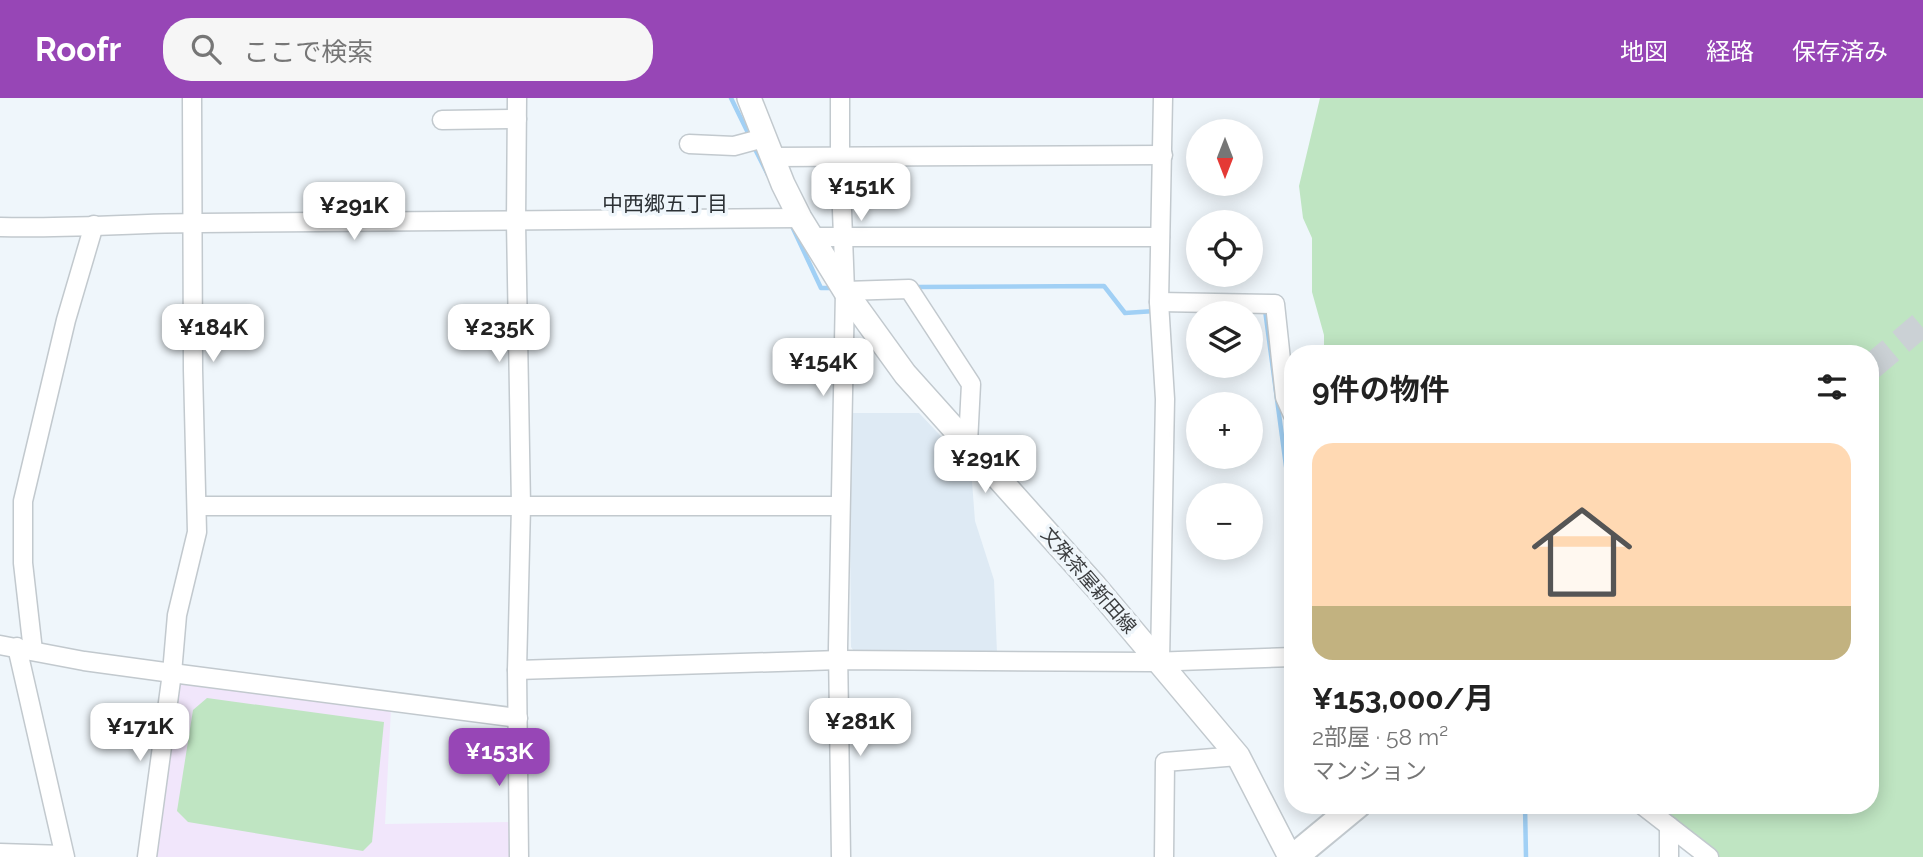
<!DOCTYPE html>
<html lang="ja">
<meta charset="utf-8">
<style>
:root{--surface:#fff;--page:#f6f6f6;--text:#222;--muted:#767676;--accent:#9746b6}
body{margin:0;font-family:Raleway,"Noto Sans JP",sans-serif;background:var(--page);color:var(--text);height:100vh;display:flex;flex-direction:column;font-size:26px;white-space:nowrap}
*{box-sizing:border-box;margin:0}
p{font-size:23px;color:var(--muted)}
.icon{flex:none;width:38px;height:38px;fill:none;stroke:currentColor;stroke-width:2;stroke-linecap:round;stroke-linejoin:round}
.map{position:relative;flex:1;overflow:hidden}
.drawer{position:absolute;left:1284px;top:247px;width:595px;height:469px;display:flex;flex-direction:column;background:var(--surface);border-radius:28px;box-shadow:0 4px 18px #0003}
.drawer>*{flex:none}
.needle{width:46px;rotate:180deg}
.tools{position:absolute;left:1186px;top:21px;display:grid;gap:14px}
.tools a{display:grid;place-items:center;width:77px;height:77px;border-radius:50%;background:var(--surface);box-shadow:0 4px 18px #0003;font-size:35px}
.price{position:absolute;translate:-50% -60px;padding:0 16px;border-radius:14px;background:#fff;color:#222;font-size:23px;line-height:46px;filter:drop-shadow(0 2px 4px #0008)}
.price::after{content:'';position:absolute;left:50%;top:42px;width:21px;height:16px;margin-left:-10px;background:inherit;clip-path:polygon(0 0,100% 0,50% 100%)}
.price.selected{background:var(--accent);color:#fff}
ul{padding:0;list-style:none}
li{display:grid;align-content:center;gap:14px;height:371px;padding:0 28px}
li span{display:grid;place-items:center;height:217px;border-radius:21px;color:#555}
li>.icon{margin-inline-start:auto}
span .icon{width:126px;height:126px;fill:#fffc;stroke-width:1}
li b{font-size:30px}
h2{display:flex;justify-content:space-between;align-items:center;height:84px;padding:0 28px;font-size:30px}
header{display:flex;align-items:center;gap:42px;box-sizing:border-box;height:98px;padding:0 35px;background:var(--accent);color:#fff}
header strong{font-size:33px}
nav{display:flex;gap:38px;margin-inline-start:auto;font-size:24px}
.search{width:490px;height:63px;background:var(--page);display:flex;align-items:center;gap:18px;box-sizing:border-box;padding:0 24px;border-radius:28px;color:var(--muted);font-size:26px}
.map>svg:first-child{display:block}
.built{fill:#deeaf4}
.education{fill:#f1e6fb}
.green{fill:#bfe5c2}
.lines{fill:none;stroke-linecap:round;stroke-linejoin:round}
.stream{stroke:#a1d0f5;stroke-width:4.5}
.highway-tunnel{stroke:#cbd1d5;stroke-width:26;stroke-dasharray:26 13;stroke-linecap:butt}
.minor-casing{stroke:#c2c9ce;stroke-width:21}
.major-casing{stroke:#c2c9ce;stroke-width:26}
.highway-casing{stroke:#c2c9ce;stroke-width:30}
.minor{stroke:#fff;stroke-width:18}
.major{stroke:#fff;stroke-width:23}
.highway{stroke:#fff;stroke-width:26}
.labels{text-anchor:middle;stroke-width:7;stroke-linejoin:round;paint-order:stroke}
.street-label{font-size:19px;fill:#3b3d3f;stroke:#eff6fb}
.neighbourhood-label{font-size:21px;fill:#2c3135;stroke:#eff6fb}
</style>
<header>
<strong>Roofr</strong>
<div class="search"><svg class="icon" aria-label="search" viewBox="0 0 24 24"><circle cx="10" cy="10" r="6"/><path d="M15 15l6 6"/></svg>ここで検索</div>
<nav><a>地図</a><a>経路</a><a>保存済み</a></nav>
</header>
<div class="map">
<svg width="1923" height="759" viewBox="0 0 1923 759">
<rect width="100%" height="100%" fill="#eff6fb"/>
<polygon class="built" points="849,315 919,315 971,370 975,423 994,482 997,555 856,556 851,549"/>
<polygon class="education" points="185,582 391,611 385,726 512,724 513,759 156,759 178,588"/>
<g class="green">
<polygon points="1320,0 1923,0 1923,759 1718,759 1653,707 1871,707 1871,256 1320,255 1324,247 1324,237 1312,194 1312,140 1303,120 1299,88"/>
<polygon points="207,600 384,624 372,744 363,753 188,724 177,713 193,612"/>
</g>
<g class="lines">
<g class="stream">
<polyline points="731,0 750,39"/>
<polyline points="753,47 768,77"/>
<polyline points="791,126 821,190 836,190"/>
<polyline points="915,189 1104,188 1125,215 1155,213"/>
<polyline points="1262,212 1265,212 1293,420"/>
<polyline points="1525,707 1526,759"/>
</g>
<polyline class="highway-tunnel" points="1871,269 1923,225"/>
<defs>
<g id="minor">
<polyline points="517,0 516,124 521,408 517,572 519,759"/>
<polyline points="840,0 840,58 845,193 838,550 841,759"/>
<polyline points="442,22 517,21"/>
<polyline points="689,46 734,48 764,40"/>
<polyline points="771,59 1163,57"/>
<path d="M 0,129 C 67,131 134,125 201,125 C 401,124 601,123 800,120"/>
<polyline points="812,139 1160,139"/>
<polyline points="845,193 909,191 971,286 968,345"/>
<polyline points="1159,204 1275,206 1285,299 1293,317"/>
<polyline points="197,408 840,408"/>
<polyline points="0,547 84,563 172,575 518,620"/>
<polyline points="17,549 65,759"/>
<polyline points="33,553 23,465 23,403 66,222 94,127"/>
<polyline points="1160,563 1165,301 1159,204 1163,0"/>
<polyline points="517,572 840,562 1150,564 1293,559"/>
<polyline points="1642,707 1709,759"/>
<polyline points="1669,728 1669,759"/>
<polyline points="0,755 64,757"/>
<polyline points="147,759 172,575 177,517 197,434 193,272 192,0"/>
<polyline points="1164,759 1165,664 1238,658"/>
</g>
<polyline id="major" points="749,0 783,86 800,120 845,193 905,276 1095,488 1238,658 1290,759"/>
<polyline id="highway" points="1294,759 1357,707"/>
</defs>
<use href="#minor" class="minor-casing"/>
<use href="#major" class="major-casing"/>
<use href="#highway" class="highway-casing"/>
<use href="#minor" class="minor"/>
<use href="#major" class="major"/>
<use href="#highway" class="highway"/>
</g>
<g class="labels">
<g class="street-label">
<text transform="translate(1089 482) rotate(49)" y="7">文殊茶屋新田線</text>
</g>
<g class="neighbourhood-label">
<text x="665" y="113">中西郷五丁目</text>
</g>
</g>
</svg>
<div class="tools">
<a><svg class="needle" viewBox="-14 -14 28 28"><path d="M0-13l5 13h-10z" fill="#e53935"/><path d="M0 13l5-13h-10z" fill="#767676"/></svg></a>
<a><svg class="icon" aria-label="locate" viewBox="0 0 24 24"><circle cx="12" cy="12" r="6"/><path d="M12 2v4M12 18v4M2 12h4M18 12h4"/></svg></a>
<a><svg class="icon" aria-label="layers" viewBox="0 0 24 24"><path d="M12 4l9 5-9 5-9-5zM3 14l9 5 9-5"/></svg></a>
<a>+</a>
<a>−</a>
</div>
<b class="price" style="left:861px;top:125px">¥151K</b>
<b class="price" style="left:354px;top:144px">¥291K</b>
<b class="price" style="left:213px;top:266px">¥184K</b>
<b class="price" style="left:499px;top:266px">¥235K</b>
<b class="price" style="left:823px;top:300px">¥154K</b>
<b class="price" style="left:985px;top:397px">¥291K</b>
<b class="price" style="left:860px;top:660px">¥281K</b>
<b class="price" style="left:140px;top:665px">¥171K</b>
<b class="price selected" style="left:499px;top:690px">¥153K</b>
<section class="drawer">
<h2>9件の物件<svg class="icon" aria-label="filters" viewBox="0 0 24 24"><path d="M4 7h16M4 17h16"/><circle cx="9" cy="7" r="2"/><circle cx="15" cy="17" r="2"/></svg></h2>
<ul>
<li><span style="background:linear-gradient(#ffd9b3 75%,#c2b280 0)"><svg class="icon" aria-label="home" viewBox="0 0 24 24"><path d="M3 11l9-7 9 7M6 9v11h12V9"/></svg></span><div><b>¥153,000/月</b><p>2部屋 · 58 m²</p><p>マンション</p></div></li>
</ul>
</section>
</div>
